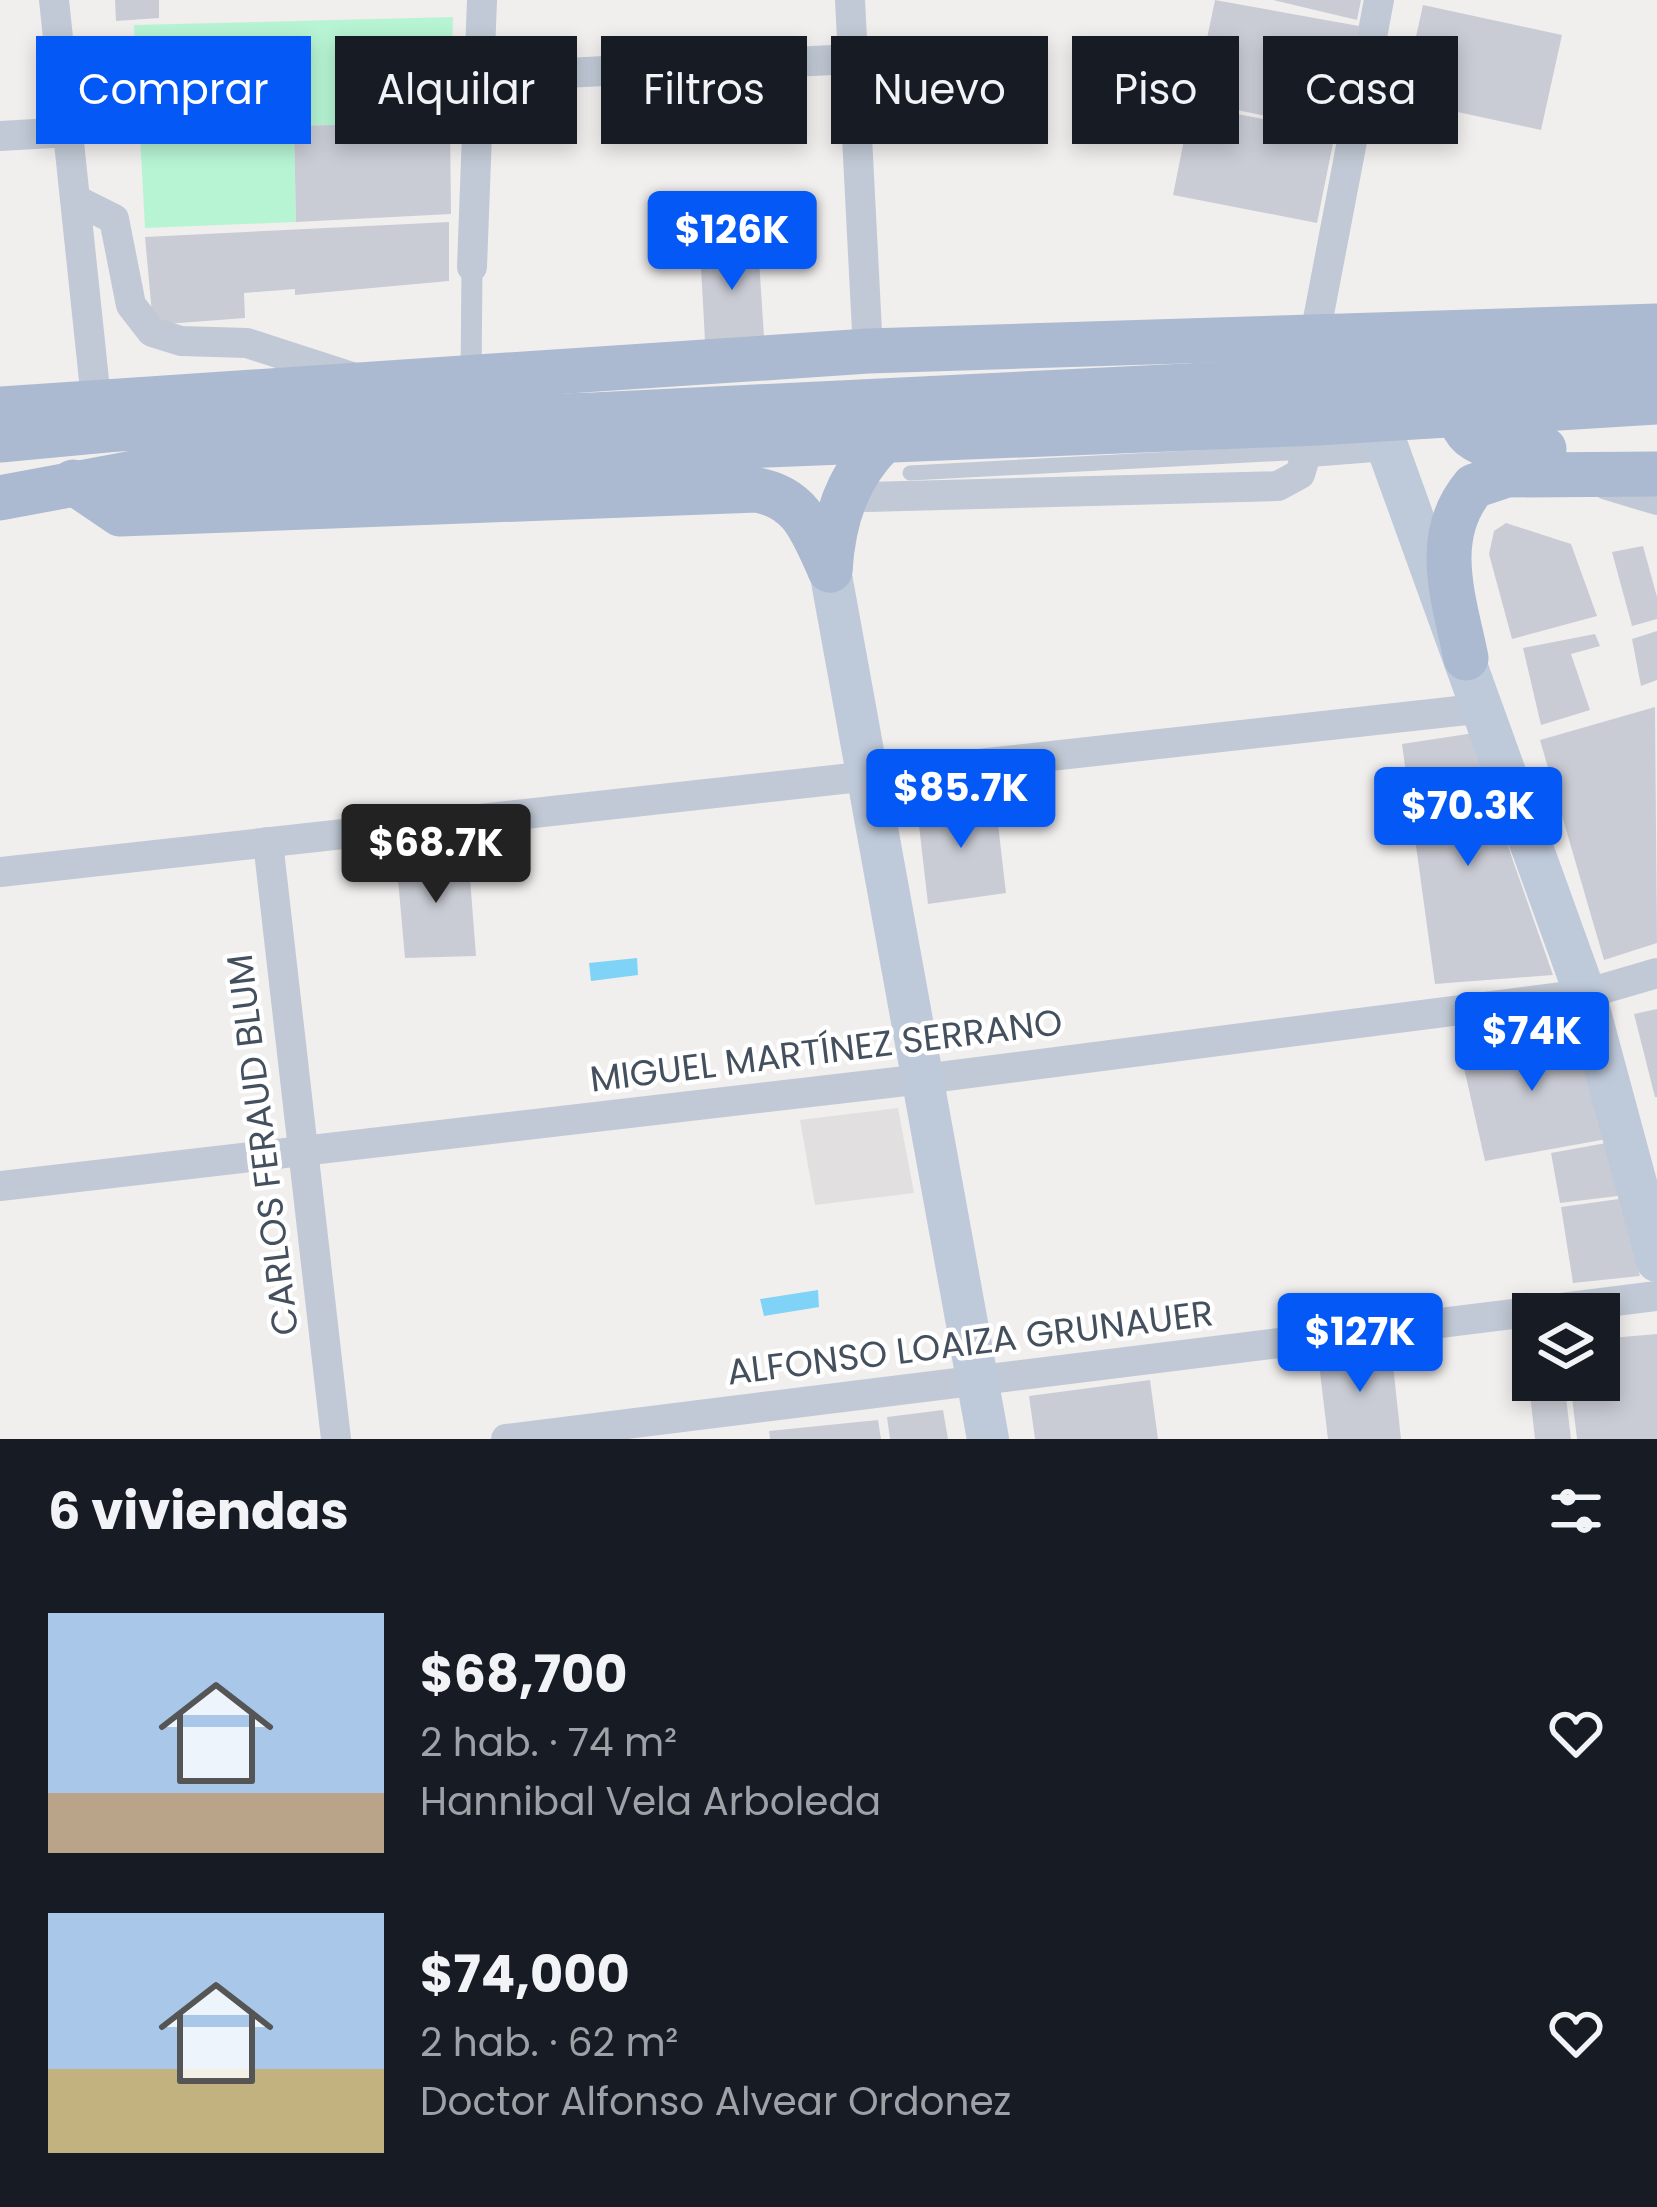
<!DOCTYPE html>
<html lang="es">
<meta charset="utf-8">
<style>
:root{--surface:#171b24;--page:#242831;--text:#f1f3f6;--muted:#9ea1a6;--accent:#0358f6}
body{margin:0;font-family:Poppins,sans-serif;background:var(--page);color:var(--text);height:100vh;display:flex;flex-direction:column;font-size:45px;white-space:nowrap}
*{box-sizing:border-box;margin:0}
p{font-size:39px;color:var(--muted)}
.icon{flex:none;width:66px;height:66px;fill:none;stroke:currentColor;stroke-width:2;stroke-linecap:round;stroke-linejoin:round}
.map{position:relative;height:1439px;overflow:hidden}
.panel{display:flex;flex-direction:column;background:var(--surface);flex:1}
.panel>*{flex:none}
.banner{position:absolute;left:36px;top:36px;width:1587px;height:108px;display:flex;gap:24px}
.controls{position:absolute;left:1512px;top:1293px;display:grid;gap:24px}
.controls a{display:grid;place-items:center;width:108px;height:108px;border-radius:0px;background:var(--surface);box-shadow:0 6px 18px #0003;font-size:60px}
.price{position:absolute;translate:-50% -102px;padding:0 27px;border-radius:12px;background:var(--accent);color:#fff;font-size:39px;line-height:78px;filter:drop-shadow(0 3px 6px #0008)}
.price::after{content:'';position:absolute;left:50%;top:72px;width:36px;height:27px;margin-left:-18px;background:inherit;clip-path:polygon(0 0,100% 0,50% 100%)}
.price.active{background:#222;color:#fff}
ul{padding:0;list-style:none}
li{display:flex;align-items:center;gap:36px;height:300px;padding:0 48px}
li span{display:grid;place-items:center;flex:none;width:336px;height:240px;border-radius:0px;color:#555}
li>.icon{margin-inline-start:auto}
span .icon{width:144px;height:144px;fill:#fffc;stroke-width:1}
li b{font-size:51px}
h2{display:flex;justify-content:space-between;align-items:center;height:144px;padding:0 48px;font-size:51px}
.tag{padding:0 42px;border-radius:0px;background:var(--surface);box-shadow:0 6px 18px #0003;font-size:42px;line-height:108px}
.tag.active{background:var(--accent);color:#fff}
.map>svg:first-child{display:block}
.education{fill:#e2dfe0}
.green{fill:#b7f4d4}
.water{fill:#7fd3f6}
.building{fill:#caccd5}
.lines{fill:none;stroke-linecap:round;stroke-linejoin:round}
.service{stroke:#c0c9d5;stroke-width:15}
.pedestrian{stroke:#c0c9d5;stroke-width:21}
.minor{stroke:#c0c9d5;stroke-width:30}
.secondary{stroke:#bec9da;stroke-width:42}
.primary{stroke:#abbad1;stroke-width:45}
.primary-bridge{stroke:#abbad1;stroke-width:45}
.labels{text-anchor:middle;stroke-width:9;stroke-linejoin:round;paint-order:stroke}
.street-label{font-size:36px;fill:#44505e;stroke:#fff}
</style>
<div class="map">
<svg width="1657" height="1439" viewBox="0 0 1657 1439">
<rect width="100%" height="100%" fill="#f1eeee"/>
<polygon class="education" points="898,1108 914,1193 815,1205 800,1120"/>
<polygon class="green" points="453,17 450,122 294,126 296,222 145,228 134,25"/>
<g class="water">
<polygon points="637,958 638,975 591,981 589,963"/>
<polygon points="818,1290 819,1307 764,1316 760,1299"/>
</g>
<g class="building">
<polygon points="115,0 159,0 159,18 116,21"/>
<polygon points="1215,0 1359,26 1338,131 1194,101"/>
<polygon points="1273,0 1361,0 1357,20"/>
<polygon points="1423,5 1562,35 1541,130 1402,100"/>
<polygon points="1191,105 1335,133 1317,223 1173,195"/>
<polygon points="450,122 451,214 296,222 294,126"/>
<polygon points="449,222 449,281 295,295 295,289 244,293 245,318 153,325 145,237"/>
<polygon points="758,244 764,337 705,341 700,248"/>
<polygon points="1506,523 1571,544 1597,616 1512,639 1489,554 1494,531"/>
<polygon points="1643,546 1657,597 1657,619 1632,626 1612,552"/>
<polygon points="1657,631 1657,680 1641,686 1632,639"/>
<polygon points="1595,634 1600,646 1571,654 1590,710 1541,725 1523,648"/>
<polygon points="1655,707 1657,943 1604,960 1540,740"/>
<polygon points="1474,733 1511,855 1553,975 1435,984 1402,744"/>
<polygon points="995,798 1006,893 928,904 917,808"/>
<polygon points="468,852 476,956 405,958 396,857"/>
<polygon points="1657,1009 1657,1097 1655,1097 1634,1014"/>
<polygon points="1576,1027 1607,1139 1485,1161 1459,1046"/>
<polygon points="1606,1143 1618,1196 1560,1203 1551,1153"/>
<polygon points="1619,1199 1640,1276 1573,1283 1561,1207"/>
<polygon points="1657,1334 1657,1439 1577,1439 1570,1380 1599,1380 1599,1339"/>
<polygon points="1391,1346 1401,1439 1328,1439 1318,1356"/>
<polygon points="1533,1348 1533,1380 1564,1380 1571,1439 1535,1439 1525,1349"/>
<polygon points="1150,1380 1158,1439 1035,1439 1029,1396"/>
<polygon points="943,1410 948,1439 890,1439 887,1417"/>
<polygon points="878,1420 881,1439 770,1439 769,1431"/>
</g>
<g class="lines">
<polyline class="service" points="910,473 1306,452"/>
<polyline class="pedestrian" points="471,379 472,267"/>
<g class="minor">
<polyline points="54,0 96,399"/>
<polyline points="850,0 868,351"/>
<polyline points="481,77 853,59"/>
<polyline points="0,136 70,132"/>
<polyline points="78,201 114,219 131,305 152,332 181,341 247,343 352,377"/>
<polyline points="472,267 482,0"/>
<polyline points="1314,340 1379,0"/>
<polyline points="1309,452 1387,446"/>
<polyline points="1607,485 1657,500"/>
<polyline points="867,497 1278,486 1300,474 1320,409"/>
<polyline points="268,842 336,1439"/>
<polyline points="0,872 1485,708"/>
<polyline points="0,1186 923,1079 1585,994 1657,973"/>
<polyline points="506,1439 1657,1296"/>
</g>
<g class="secondary">
<polyline points="1357,391 1387,446 1585,994 1657,1261"/>
<polyline points="830,570 988,1439"/>
</g>
<g class="primary">
<path d="M 1456,381 C 1454,450 1486,448 1544,449"/>
<polyline points="0,409 868,351 1657,326"/>
<polyline points="0,440 117,429"/>
<path d="M 73,482 L 120,514 L 757,490 C 802,498 812,531 830,570"/>
<polyline points="0,498 149,470"/>
<path d="M 830,570 C 834,507 854,461 905,422"/>
<path d="M 1466,658 C 1454,599 1431,537 1474,486 L 1507,475 L 1657,474"/>
</g>
<g class="primary-bridge">
<polyline points="117,429 593,415 1657,363"/>
<polyline points="149,470 1317,423 1657,402"/>
</g>
</g>
<g class="labels">
<g class="street-label">
<text transform="translate(826 1050) rotate(-7)" y="13">MIGUEL MARTÍNEZ SERRANO</text>
<text transform="translate(262 1145) rotate(-97)" y="13">CARLOS FERAUD BLUM</text>
<text transform="translate(970 1342) rotate(-7)" y="13">ALFONSO LOAIZA GRUNAUER</text>
</g>
</g>
</svg>
<div class="controls">
<a><svg class="icon" aria-label="layers" viewBox="0 0 24 24"><path d="M12 4l9 5-9 5-9-5zM3 14l9 5 9-5"/></svg></a>
</div>
<b class="price" style="left:732px;top:293px">$126K</b>
<b class="price" style="left:961px;top:851px">$85.7K</b>
<b class="price" style="left:1468px;top:869px">$70.3K</b>
<b class="price active" style="left:436px;top:906px">$68.7K</b>
<b class="price" style="left:1532px;top:1094px">$74K</b>
<b class="price" style="left:1360px;top:1395px">$127K</b>
<div class="banner">
<a class="tag active">Comprar</a>
<a class="tag">Alquilar</a>
<a class="tag">Filtros</a>
<a class="tag">Nuevo</a>
<a class="tag">Piso</a>
<a class="tag">Casa</a>
</div>
</div>
<section class="panel">
<h2>6 viviendas<svg class="icon" aria-label="filters" viewBox="0 0 24 24"><path d="M4 7h16M4 17h16"/><circle cx="9" cy="7" r="2"/><circle cx="15" cy="17" r="2"/></svg></h2>
<ul>
<li><span style="background:linear-gradient(#a9c7e8 75%,#b9a48a 0)"><svg class="icon" aria-label="home" viewBox="0 0 24 24"><path d="M3 11l9-7 9 7M6 9v11h12V9"/></svg></span><div><b>$68,700</b><p>2 hab. · 74 m²</p><p>Hannibal Vela Arboleda</p></div><svg class="icon" aria-label="heart" viewBox="0 0 24 24"><path d="M12 20l-8-8c-3-5 5-10 8-4 3-6 11-1 8 4z"/></svg></li>
<li><span style="background:linear-gradient(#a9c7e8 65%,#c2b280 0)"><svg class="icon" aria-label="home" viewBox="0 0 24 24"><path d="M3 11l9-7 9 7M6 9v11h12V9"/></svg></span><div><b>$74,000</b><p>2 hab. · 62 m²</p><p>Doctor Alfonso Alvear Ordonez</p></div><svg class="icon" aria-label="heart" viewBox="0 0 24 24"><path d="M12 20l-8-8c-3-5 5-10 8-4 3-6 11-1 8 4z"/></svg></li>
</ul>
</section>
